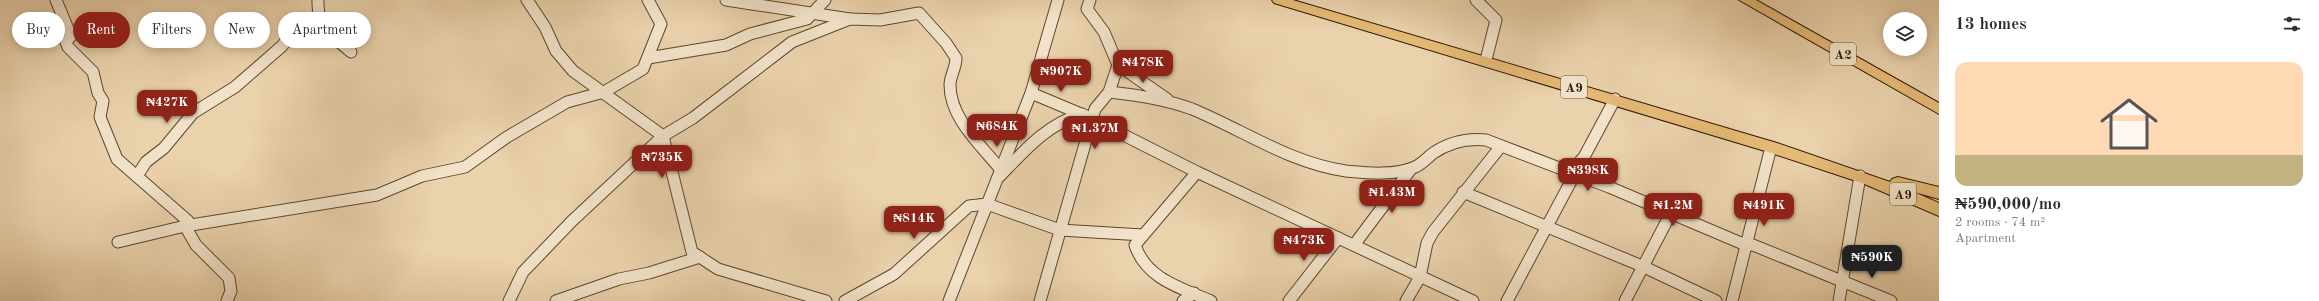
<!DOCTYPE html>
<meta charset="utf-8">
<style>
:root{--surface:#fff;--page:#f2f2f3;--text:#2b2b33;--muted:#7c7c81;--accent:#8f2418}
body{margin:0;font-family:"Old Standard TT",serif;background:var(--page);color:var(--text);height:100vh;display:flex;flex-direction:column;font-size:15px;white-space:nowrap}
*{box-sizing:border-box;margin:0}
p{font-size:13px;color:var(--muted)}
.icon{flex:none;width:22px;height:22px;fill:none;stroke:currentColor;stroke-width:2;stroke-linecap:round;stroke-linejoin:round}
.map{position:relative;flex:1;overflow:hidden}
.details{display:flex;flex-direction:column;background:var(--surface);width:380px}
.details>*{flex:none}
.banner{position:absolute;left:12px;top:12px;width:380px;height:36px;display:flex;gap:8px}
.fabs{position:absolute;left:1883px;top:12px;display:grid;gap:8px}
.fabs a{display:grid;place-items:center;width:44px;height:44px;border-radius:50%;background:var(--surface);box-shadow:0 2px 10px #0003;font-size:20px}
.price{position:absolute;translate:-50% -34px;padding:0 9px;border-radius:8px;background:var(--accent);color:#fff;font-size:13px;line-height:26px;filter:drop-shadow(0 1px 2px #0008)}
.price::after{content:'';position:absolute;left:50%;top:24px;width:12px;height:9px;margin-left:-6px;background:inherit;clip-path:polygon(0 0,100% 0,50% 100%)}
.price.on{background:#222;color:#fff}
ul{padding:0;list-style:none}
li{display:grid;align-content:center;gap:8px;height:212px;padding:0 16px}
li span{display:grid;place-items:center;height:124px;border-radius:12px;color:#555}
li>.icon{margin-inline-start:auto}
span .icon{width:72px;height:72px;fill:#fffc;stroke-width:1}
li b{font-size:17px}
h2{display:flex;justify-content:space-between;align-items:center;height:48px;padding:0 16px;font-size:17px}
.pill{padding:0 14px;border-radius:18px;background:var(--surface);box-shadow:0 2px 10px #0003;font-size:14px;line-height:36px}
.pill.on{background:var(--accent);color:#fff}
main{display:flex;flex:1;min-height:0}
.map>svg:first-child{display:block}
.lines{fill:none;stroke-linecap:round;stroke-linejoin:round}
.minor-casing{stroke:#5d472b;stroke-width:13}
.highway-casing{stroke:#2e1900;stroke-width:2}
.minor{stroke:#f1e2c9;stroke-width:11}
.highway{fill:#e5b976;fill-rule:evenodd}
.labels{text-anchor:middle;stroke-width:3.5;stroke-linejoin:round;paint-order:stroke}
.shield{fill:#f1e2c9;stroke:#68553c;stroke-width:1}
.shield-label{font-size:13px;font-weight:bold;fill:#2e1900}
</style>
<main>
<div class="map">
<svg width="1939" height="301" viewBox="0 0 1939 301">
<rect width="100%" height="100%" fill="#ead2ac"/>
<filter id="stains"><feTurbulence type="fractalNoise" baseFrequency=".005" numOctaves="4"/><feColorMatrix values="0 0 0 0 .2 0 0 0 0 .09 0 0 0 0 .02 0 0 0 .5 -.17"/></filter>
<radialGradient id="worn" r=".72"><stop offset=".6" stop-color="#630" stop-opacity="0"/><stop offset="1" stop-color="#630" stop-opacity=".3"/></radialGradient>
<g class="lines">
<defs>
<g id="minor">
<polyline points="56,0 71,36 66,42 68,47 93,72 98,93 103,101 100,117 117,159 188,221 185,226 196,245 229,278 231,291 227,301"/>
<path d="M 318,0 C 317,29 332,35 351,52"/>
<polyline points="527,0 545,27 556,51 573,71 663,136 692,252 718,269 826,301"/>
<polyline points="726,0 850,19"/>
<polyline points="1476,0 1496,20 1487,56"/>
<polyline points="648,58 726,45 750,34 807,19 825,0"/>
<polyline points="1118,65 1167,99"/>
<path d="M 1109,92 C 1138,95 1165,99 1192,109 C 1243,130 1290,163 1346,171 C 1367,173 1395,176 1415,167 C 1422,164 1426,159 1432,154 C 1449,142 1466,138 1486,140 L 1609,187 L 1748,246"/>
<polyline points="1031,93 1081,114"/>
<polyline points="1581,160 1607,185"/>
<path d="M 1197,172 L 1135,245 C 1146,279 1181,288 1211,301"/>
<polyline points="137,176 146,162 164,148 193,113 235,87 282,46 293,32 302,29 318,17"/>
<path d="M 1000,176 C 1025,150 1047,124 1082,114 L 1197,172 L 1473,301"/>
<polyline points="1463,192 1642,266 1716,301"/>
<polyline points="118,242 185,226 377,195 422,176 465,167 507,137 567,102 604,92 643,69 661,24 648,0"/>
<polyline points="1748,243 1891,301"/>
<polyline points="1354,245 1411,169"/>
<path d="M 509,301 L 523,272 L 572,221 L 663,136 L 693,118 L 792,42 L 850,19 L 880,20 L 919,13 L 946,43 L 956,58 C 956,68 950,76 950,85 C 950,119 982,146 1001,170"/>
<polyline points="556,301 619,279 649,273 700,257"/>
<polyline points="845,301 894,274 969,206 987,204 1060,230 1143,235"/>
<polyline points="949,301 1031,93 1058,0"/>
<polyline points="1040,301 1095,109 1109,92 1118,65 1104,32 1087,9 1090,0"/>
<polyline points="1183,301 1194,293"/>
<polyline points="1289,301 1338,238"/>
<polyline points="1406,301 1420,277 1427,243 1433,232 1501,146"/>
<polyline points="1507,301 1615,99"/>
<polyline points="1625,301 1671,213"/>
<polyline points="1732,301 1771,147"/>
<polyline points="1839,301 1860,176"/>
</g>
<g id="highway">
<polygon points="1272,0 1293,0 1777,143 1890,182 1892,179 1898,177 1939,187 1939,199 1914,192 1939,203 1939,216 1862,183 1765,151 1274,3"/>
<polygon points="1739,0 1756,0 1939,103 1939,114"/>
</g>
</defs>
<use href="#minor" class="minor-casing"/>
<use href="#highway" class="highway-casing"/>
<use href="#minor" class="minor"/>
<use href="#highway" class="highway"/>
</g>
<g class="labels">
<g class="shield">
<rect x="1830" y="43" width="26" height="22" rx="3"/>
<rect x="1561" y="76" width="26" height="22" rx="3"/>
<rect x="1890" y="183" width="26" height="22" rx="3"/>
</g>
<g class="shield-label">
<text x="1843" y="59">A2</text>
<text x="1574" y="92">A9</text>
<text x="1903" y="199">A9</text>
</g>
</g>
<rect width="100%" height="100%" filter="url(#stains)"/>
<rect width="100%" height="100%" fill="url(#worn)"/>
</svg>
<div class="fabs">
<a><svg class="icon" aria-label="layers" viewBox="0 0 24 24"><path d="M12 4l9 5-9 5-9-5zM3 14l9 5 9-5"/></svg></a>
</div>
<b class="price" style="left:1143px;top:84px">₦478K</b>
<b class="price" style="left:1061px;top:93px">₦907K</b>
<b class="price" style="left:167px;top:124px">₦427K</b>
<b class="price" style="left:997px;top:148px">₦684K</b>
<b class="price" style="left:1095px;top:150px">₦1.37M</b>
<b class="price" style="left:662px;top:179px">₦735K</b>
<b class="price" style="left:1588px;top:192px">₦398K</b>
<b class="price" style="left:1392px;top:214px">₦1.43M</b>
<b class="price" style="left:1673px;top:227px">₦1.2M</b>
<b class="price" style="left:1764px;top:227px">₦491K</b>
<b class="price" style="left:914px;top:240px">₦814K</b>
<b class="price" style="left:1304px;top:262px">₦473K</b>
<b class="price on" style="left:1872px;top:279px">₦590K</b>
<div class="banner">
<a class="pill">Buy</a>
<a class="pill on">Rent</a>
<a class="pill">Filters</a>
<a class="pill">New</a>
<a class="pill">Apartment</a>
</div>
</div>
<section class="details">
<h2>13 homes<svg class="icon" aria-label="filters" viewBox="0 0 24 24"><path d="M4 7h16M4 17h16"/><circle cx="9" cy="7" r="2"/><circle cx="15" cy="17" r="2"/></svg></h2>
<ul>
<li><span style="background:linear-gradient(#ffd9b3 75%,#c2b280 0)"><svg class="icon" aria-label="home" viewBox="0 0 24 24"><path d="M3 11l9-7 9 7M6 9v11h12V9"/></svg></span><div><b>₦590,000/mo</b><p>2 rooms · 74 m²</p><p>Apartment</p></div></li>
</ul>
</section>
</main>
